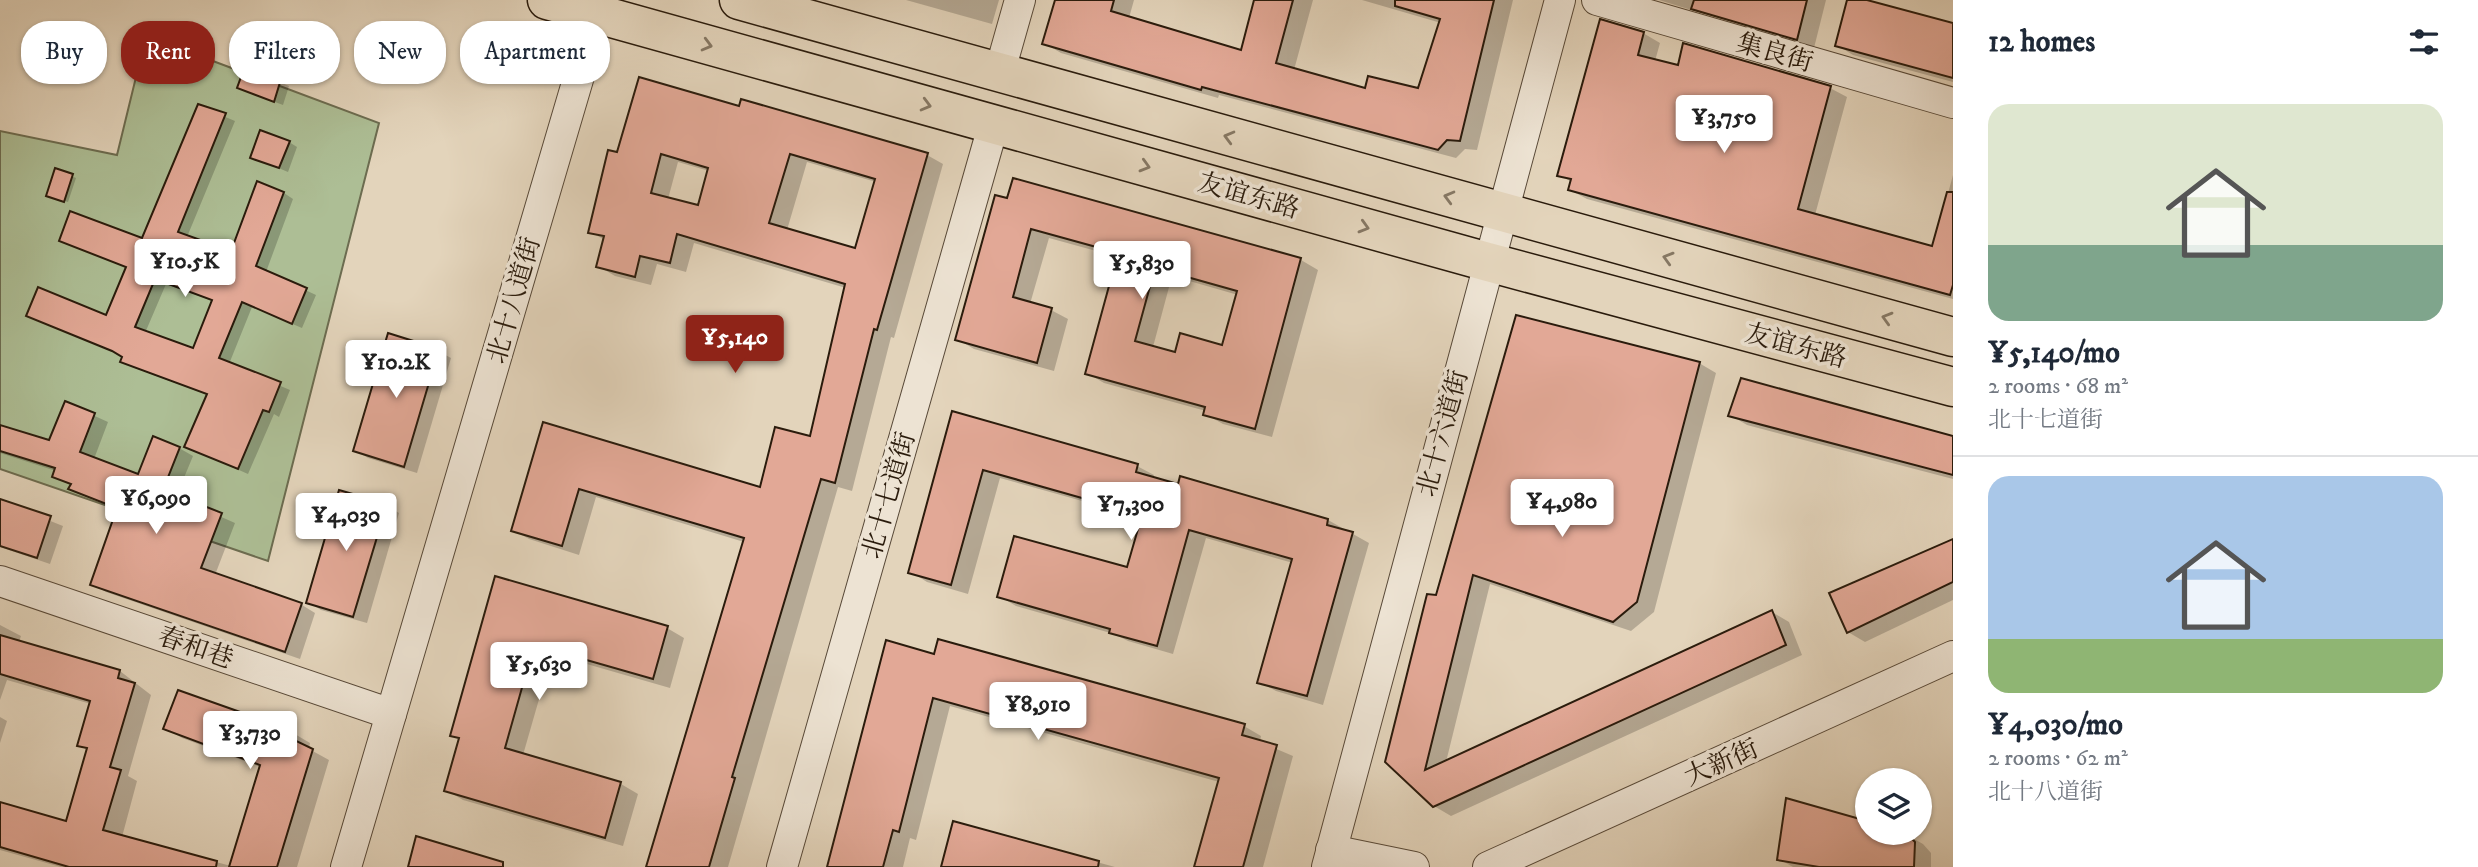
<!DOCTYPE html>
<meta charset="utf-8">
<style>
:root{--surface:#fff;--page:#f2f2f3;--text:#1f2937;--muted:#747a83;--line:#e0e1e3;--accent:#8f2418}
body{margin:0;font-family:"IM FELL DW Pica","Noto Serif SC",serif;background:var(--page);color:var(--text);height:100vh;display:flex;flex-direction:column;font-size:26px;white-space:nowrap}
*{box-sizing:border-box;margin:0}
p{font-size:23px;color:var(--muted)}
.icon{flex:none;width:38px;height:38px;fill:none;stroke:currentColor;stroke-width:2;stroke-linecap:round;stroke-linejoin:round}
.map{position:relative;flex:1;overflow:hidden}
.drawer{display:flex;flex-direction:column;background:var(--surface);width:525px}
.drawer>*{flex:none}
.guide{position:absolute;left:21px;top:21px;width:665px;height:63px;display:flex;gap:14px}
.tools{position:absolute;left:1855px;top:768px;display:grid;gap:14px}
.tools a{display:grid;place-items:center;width:77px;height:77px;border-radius:50%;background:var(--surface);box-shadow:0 2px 5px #0004;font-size:35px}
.price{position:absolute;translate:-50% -60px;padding:0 16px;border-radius:7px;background:#fff;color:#222;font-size:23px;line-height:46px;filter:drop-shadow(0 2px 4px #0008)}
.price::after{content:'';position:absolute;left:50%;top:42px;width:21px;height:16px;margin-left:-10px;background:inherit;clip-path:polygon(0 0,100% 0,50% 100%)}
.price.current{background:var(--accent);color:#fff}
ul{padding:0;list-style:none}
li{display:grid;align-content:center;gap:14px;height:371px;padding:0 35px}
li+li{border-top:2px solid var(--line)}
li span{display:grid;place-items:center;height:217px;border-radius:21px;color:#555}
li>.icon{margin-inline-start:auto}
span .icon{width:126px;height:126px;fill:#fffc;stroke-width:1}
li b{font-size:30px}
h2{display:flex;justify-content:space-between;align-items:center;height:84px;padding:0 35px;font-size:30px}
.pill{padding:0 24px;border-radius:28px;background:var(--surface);box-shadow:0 2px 5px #0004;font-size:24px;line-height:63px}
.pill.current{background:var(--accent);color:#fff}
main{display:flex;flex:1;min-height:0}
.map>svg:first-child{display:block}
.green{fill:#adbe95;stroke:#6c6c50;stroke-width:2}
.shadow{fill:#0003;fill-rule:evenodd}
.building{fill:#e2a896;stroke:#2a1b0c;stroke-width:2;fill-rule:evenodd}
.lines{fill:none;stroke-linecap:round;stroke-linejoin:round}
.minor-casing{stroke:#584938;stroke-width:32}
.highway-casing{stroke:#2a1b0c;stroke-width:41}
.minor{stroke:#ede3d3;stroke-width:30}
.highway{stroke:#e3d4bb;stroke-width:38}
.oneway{stroke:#867864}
.labels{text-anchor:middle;stroke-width:7;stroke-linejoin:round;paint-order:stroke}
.street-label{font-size:26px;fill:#2a1b0c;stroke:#ede3d3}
</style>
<main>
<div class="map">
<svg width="1953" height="867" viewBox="0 0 1953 867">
<rect width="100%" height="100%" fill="#e3d4bb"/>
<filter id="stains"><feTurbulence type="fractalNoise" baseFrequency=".00286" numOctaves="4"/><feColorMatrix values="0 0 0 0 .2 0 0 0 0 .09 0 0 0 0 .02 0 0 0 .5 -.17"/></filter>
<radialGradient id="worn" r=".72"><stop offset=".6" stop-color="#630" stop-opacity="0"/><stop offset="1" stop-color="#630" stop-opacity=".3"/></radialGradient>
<polygon class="green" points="146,36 379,123 268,561 0,469 0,131 117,155"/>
<g class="shadow">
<polygon points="906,0 999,0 992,24"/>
<polygon points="1057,0 1134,0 1129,18 1242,52 1256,0 1313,0 1294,70 1367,90 1419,90 1441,23 1362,0 1513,0 1477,150 1465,149 1456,158 1219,95 1218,98 1061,53 1044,43"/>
<polygon points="1659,0 1826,0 1814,48"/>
<polygon points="1849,0 1953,25 1953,82 1853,55 1837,45"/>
<polygon points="1643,33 1660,43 1655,61 1830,88 1847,97 1815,215 1933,248 1953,175 1953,299 1587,199 1570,190 1572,182 1559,175"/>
<polygon points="246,68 289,86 283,105 248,92"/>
<path d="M 199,106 L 235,121 L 187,237 L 232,253 L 258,184 L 284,193 L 293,199 L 266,272 L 316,295 L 302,328 L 252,307 L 229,364 L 290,390 L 279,417 L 274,414 L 248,474 L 196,451 L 208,395 L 132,367 L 122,361 L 124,356 L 38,321 L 107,317 L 128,268 L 61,240 L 143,240 ZM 166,284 L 213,301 L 194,350 L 145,333 Z"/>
<path d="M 740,108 L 927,155 L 943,164 L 894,338 L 891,337 L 852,491 L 838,487 L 728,867 L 649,867 L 744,542 L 596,497 L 579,555 L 529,539 L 513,530 L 544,424 L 761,489 L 811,438 L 846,288 L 694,243 L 686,272 L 657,264 L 651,285 L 615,276 L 598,266 L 605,240 L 590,232 L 618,154 ZM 678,162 L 709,171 L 699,207 L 668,199 ZM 807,162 L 876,182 L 856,251 L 787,230 Z"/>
<polygon points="289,142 297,147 288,172 252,157"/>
<polygon points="57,170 76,178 68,202 52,197"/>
<path d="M 1014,180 L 1301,260 L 1318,270 L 1272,437 L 1223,424 L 1205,414 L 1206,411 L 1104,383 L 1087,373 L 1118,257 L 1049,238 L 1030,304 L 1051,310 L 1068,319 L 1054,371 L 974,349 L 957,339 ZM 1172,276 L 1238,295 L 1224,347 L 1176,354 L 1153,347 Z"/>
<polygon points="438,351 451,358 417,473 368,458 355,450"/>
<polygon points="1699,363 1716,373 1654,612 1631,631 1490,584 1446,762 1772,612 1789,622 1802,655 1451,816 1434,806 1387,761 1438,597"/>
<polygon points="66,403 108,422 94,459 138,476 179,448 193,456 176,497 235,523 215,575 302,605 315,613 300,659 106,592 92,584 118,509 71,488 72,486 54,476 56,471 0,453 0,426 50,443"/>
<polygon points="953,413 1137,466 1154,475 1153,479 1328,520 1369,543 1323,705 1276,691 1259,682 1293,563 1206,538 1173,654 1128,641 1114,634 1016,606 999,596 1129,570 1143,518 1000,478 968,594 927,582 911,572"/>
<polygon points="1730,415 1953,438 1953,479 1747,425"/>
<polygon points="0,501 63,526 50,564 0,547"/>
<polygon points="386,505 399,513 367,623 321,610 308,602"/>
<polygon points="1953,541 1953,600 1865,642 1848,632"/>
<polygon points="497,578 667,628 684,638 670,688 552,654 523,755 621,784 638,794 623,846 463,800 446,790 460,740 452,735"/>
<polygon points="0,625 21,636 19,642 120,671 151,695 128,776 137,781 122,837 231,866 261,767 182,738 165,728 293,733 310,743 309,749 329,760 297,867 61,867 0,850 0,804 67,824 88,750 79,745 91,704 7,680 0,700"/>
<polygon points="887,643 1244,726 1261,736 1260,742 1293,756 1263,867 1196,867 1219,782 950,706 916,840 910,838 903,867 828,867"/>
<polygon points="0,717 7,721 0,743"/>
<polygon points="1787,801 1867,823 1867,833 1905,834 1923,844 1931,853 1931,867 1793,867 1779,859"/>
<polygon points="954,823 1115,867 942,867"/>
</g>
<g class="building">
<polygon points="1055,0 1114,0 1111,11 1241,50 1254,0 1293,0 1276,63 1365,88 1368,76 1418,88 1440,19 1395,6 1395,0 1494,0 1460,141 1447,140 1438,150 1202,87 1201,90 1042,44"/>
<polygon points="1694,0 1807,0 1797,40 1691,9"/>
<polygon points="1847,0 1867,0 1953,23 1953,78 1835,46"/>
<polygon points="1600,19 1644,32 1638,55 1678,65 1683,43 1831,86 1798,209 1932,246 1947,192 1953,192 1953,285 1950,295 1568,190 1571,179 1557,176"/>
<polygon points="245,66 281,79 274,102 237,88"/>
<path d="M 639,77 L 739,106 L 741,99 L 928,153 L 877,330 L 874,329 L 835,483 L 821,479 L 732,777 L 735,778 L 709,867 L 646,867 L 744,538 L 579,489 L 562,546 L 511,531 L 543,422 L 760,487 L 775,427 L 810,436 L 845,284 L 677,234 L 670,263 L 640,256 L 635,277 L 596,267 L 604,236 L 588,233 L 608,150 L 617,152 ZM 661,154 L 708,168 L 698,205 L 651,193 ZM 790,154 L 875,179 L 855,248 L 769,223 Z"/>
<path d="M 198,104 L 226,113 L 178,232 L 231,251 L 257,181 L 284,192 L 256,266 L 307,288 L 292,324 L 242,302 L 219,358 L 281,382 L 269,412 L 263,410 L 238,469 L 184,447 L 207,394 L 120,362 L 122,357 L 112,351 L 26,316 L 38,287 L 106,315 L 126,267 L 59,241 L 70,211 L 142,238 ZM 155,279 L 212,300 L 193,348 L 135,327 Z"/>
<polygon points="260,130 290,141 279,168 250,158"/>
<polygon points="55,168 73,174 64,202 46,196"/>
<path d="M 1013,178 L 1301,258 L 1255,429 L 1203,415 L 1205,407 L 1085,374 L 1118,253 L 1031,229 L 1013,297 L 1052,308 L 1037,363 L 955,340 L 995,195 L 1007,198 ZM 1155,268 L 1237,291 L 1222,345 L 1180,333 L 1175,352 L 1135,341 Z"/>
<polygon points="1516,315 1700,362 1637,602 1613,622 1473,575 1425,770 1772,610 1786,645 1433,807 1385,762 1427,594 1436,595"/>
<polygon points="388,333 439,349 404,467 353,451"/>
<polygon points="1741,378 1953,436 1953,475 1728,416"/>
<polygon points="65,401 95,413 80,452 138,474 153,436 180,447 163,490 222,513 201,568 302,603 285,652 90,585 117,508 68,489 71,484 52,477 55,468 0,451 0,425 49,440"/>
<polygon points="952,411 1138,464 1136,472 1178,484 1180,476 1328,519 1327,525 1353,532 1307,696 1257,683 1292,559 1189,530 1157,646 1109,633 1110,629 997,597 1014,536 1127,567 1142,515 983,470 951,585 908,573"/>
<polygon points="339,490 387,504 353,617 306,603"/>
<polygon points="0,499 51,516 37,558 0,546"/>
<polygon points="1953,539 1953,582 1847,633 1829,593"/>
<polygon points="495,576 668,626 653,679 534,645 505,748 621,782 605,838 444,791 459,738 450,736"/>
<polygon points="0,635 120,670 118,678 135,683 110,767 121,770 103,830 217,861 216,867 69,867 0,847 0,802 66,821 87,748 77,746 90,701 0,674"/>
<polygon points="938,639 1245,724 1242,735 1277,745 1243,867 1194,867 1219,778 933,698 899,832 893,830 883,867 827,867 886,640 934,654"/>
<polygon points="178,690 294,731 292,739 313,749 277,867 229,867 260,765 163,729"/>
<polygon points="1786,798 1867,821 1867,833 1907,833 1915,842 1914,867 1819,867 1777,860"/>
<polygon points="953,821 1099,861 1098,867 941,867"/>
<polygon points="416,836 503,862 503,867 408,867"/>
</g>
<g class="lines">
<defs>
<g id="minor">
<polyline points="1597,0 1953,103"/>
<polyline points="999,74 1020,0"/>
<polyline points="0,581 391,714"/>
<polyline points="1331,850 1414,867"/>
<polyline points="346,867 597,15"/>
<polyline points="782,867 994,123"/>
<polyline points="1327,867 1560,0"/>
<polyline points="1488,867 1953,656"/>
</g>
<g id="highway">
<polyline points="547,0 1488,262 1953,387"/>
<polyline points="739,0 1953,337"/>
</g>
</defs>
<use href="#minor" class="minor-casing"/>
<use href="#highway" class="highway-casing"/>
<use href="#minor" class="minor"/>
<use href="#highway" class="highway"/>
</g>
<defs><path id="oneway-chevron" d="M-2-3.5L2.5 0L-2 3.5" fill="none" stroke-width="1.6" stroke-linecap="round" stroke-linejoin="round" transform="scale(1.75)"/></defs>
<g class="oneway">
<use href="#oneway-chevron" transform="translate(707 45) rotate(15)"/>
<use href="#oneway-chevron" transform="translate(926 105) rotate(15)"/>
<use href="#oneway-chevron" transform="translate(1229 137) rotate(-165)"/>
<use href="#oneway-chevron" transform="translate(1145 166) rotate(16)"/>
<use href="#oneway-chevron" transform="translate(1449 197) rotate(-165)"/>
<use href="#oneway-chevron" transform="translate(1364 227) rotate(16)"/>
<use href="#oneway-chevron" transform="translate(1668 258) rotate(-164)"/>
<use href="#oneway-chevron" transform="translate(1887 318) rotate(-164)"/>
</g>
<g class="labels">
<g class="street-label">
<text transform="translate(1775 52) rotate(16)" y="9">集良街</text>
<text transform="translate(1249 195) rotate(16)" y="9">友谊东路</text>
<text transform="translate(513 300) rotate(-74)" y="9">北十八道街</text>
<text transform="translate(1796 345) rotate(15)" y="9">友谊东路</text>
<text transform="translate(1442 433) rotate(-75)" y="9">北十六道街</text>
<text transform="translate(888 495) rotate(-74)" y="9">北十七道街</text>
<text transform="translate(196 647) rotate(19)" y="9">春和巷</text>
<text transform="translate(1721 762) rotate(-24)" y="9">大新街</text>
</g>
</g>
<rect width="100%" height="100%" filter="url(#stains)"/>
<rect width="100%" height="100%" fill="url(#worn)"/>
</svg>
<div class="tools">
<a><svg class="icon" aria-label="layers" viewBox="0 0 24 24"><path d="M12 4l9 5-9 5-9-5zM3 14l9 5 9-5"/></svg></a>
</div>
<b class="price" style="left:1724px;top:155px">¥3,750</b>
<b class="price" style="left:185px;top:299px">¥10.5K</b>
<b class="price" style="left:1142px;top:301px">¥5,830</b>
<b class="price current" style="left:735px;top:375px">¥5,140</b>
<b class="price" style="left:396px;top:400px">¥10.2K</b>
<b class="price" style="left:156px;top:536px">¥6,090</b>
<b class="price" style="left:1562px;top:539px">¥4,980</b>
<b class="price" style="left:1131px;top:542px">¥7,300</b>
<b class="price" style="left:346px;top:553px">¥4,030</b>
<b class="price" style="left:539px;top:702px">¥5,630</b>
<b class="price" style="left:1038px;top:742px">¥8,910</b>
<b class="price" style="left:250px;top:771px">¥3,730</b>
<div class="guide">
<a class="pill">Buy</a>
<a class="pill current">Rent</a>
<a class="pill">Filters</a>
<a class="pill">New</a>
<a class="pill">Apartment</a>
</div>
</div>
<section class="drawer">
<h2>12 homes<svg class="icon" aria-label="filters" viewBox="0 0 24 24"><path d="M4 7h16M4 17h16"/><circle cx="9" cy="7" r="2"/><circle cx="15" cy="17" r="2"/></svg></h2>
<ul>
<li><span style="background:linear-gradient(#dfe7d0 65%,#7fa58c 0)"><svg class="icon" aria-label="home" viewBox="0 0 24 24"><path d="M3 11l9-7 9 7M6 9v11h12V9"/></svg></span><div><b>¥5,140/mo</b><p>2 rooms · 68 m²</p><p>北十七道街</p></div></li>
<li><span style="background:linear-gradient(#a9c7e8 75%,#8fb573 0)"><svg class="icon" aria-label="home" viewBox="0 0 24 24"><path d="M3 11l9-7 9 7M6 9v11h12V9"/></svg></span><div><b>¥4,030/mo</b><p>2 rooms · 62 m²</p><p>北十八道街</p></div></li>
</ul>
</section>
</main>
